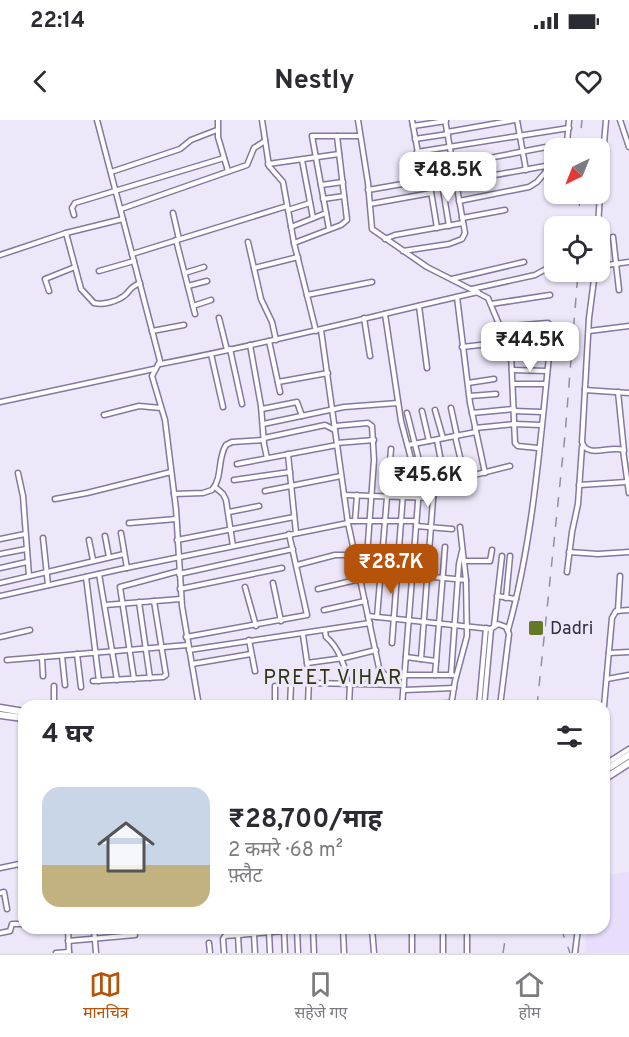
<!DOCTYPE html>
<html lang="hi">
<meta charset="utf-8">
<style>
:root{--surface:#fff;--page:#f2f2f3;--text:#2b2b33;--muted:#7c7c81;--line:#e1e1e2;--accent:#b45309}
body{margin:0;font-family:Overpass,"Noto Sans Devanagari",sans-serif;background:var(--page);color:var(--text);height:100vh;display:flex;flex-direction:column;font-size:22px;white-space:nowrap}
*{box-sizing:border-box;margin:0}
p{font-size:20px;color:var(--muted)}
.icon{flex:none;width:33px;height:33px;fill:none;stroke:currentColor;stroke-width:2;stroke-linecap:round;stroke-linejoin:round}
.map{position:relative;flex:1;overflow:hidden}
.panel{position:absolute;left:18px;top:580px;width:592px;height:234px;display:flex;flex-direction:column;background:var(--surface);border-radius:18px;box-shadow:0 2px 4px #0004}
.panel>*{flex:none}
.needle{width:39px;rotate:223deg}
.controls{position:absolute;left:544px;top:18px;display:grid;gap:12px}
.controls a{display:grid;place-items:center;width:66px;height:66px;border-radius:12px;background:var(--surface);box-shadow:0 2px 4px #0004;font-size:30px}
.price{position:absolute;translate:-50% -51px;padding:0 14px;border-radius:12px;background:#fff;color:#222;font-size:20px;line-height:39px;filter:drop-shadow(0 2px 3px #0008)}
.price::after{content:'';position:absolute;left:50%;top:36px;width:18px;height:14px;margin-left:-9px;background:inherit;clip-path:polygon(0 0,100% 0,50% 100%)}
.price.active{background:var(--accent);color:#fff}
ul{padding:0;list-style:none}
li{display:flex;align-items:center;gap:18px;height:150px;padding:0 24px}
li+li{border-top:2px solid var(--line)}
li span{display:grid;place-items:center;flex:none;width:168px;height:120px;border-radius:18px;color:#555}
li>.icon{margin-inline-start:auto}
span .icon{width:72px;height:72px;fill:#fffc;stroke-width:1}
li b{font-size:26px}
h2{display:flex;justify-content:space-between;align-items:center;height:72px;padding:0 24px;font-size:26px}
.status{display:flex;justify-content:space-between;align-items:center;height:42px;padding:0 30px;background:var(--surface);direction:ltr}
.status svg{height:16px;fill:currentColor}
header{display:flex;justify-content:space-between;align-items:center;height:78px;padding:0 24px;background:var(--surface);font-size:27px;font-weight:700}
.dock{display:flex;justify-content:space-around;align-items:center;height:84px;border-top:2px solid var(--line);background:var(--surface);font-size:16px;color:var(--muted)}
.dock a{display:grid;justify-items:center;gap:3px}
.dock .active{color:var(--accent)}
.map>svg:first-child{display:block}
.built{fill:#e8ddfc}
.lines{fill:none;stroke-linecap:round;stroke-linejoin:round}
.street-casing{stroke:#87779f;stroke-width:7}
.secondary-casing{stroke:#87779f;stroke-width:9}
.street{stroke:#fff;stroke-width:4}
.secondary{stroke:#fff;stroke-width:6}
.rail{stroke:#948e9f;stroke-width:1.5;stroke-dasharray:10 10;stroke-linecap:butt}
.poi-dot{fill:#657929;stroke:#ede7f9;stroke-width:2}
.labels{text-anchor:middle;stroke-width:6;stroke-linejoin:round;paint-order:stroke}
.poi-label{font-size:18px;fill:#352e3f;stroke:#ede7f9;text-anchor:start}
.neighbourhood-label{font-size:20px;letter-spacing:1.5px;fill:#2c3610;stroke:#ede7f9}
</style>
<div class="status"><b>22:14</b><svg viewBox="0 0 49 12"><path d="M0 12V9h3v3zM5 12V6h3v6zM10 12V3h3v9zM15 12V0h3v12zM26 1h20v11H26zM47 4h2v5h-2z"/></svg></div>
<header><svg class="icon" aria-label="back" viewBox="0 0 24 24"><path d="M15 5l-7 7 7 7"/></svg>Nestly<svg class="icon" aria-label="heart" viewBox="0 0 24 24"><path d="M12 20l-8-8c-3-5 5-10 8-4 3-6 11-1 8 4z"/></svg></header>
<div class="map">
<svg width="629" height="833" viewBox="0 0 629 833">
<rect width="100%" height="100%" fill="#ede7f9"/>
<polygon class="built" points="629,752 629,833 585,833 587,809 604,808 605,755"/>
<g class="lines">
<defs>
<g id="street">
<polyline points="97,0 160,241 152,256 165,300 176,389 182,486 199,586"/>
<polyline points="218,0 218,17 228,51"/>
<polyline points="262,0 269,46 283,62 294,123 316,211"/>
<polyline points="358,0 368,63 372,109 427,147 488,178 511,233 515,323 518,326 538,328"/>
<polyline points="412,0 423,60"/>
<polyline points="517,0 526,50"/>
<polyline points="620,0 629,27"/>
<polyline points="413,6 446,1"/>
<polyline points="447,12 515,0"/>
<polyline points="415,19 448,14"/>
<polyline points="565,28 567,23 569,0"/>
<polyline points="417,32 569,8"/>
<polyline points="302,40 313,98"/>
<polyline points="268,44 339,34"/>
<polyline points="453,45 567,23"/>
<polyline points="420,46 452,41"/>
<polyline points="111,52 180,29 191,20 217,10"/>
<polyline points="441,57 449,106"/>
<polyline points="429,59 437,108"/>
<polyline points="456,62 551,45"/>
<polyline points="321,65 343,62"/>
<polyline points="368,70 454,55"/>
<polyline points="600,71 606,0"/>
<polyline points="323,79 344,76"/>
<polyline points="459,81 529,67 537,62 555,41"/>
<polyline points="370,84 431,73"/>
<polyline points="121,89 247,45 254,28 265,21"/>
<polyline points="288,90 310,83"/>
<polyline points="173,93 179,119"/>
<polyline points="74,95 72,88 75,83 224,38"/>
<polyline points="462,98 505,90"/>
<polyline points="598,106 600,74"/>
<polyline points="291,107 326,93"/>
<polyline points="329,109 312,16 360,16"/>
<path d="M 66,113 L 81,169 L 94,183 C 103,185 116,182 124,176 C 131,171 128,168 140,163"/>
<polyline points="613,117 619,170"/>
<polyline points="385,119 395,115 463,103"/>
<polyline points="176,120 195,194"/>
<polyline points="248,122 261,179 272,202 276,220"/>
<polyline points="294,123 341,105 347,100 337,16"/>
<polyline points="403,131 449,124 462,119 465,113 445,0"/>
<polyline points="132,134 287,86"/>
<polyline points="0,135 66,113 123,99"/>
<polyline points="600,146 629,142"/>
<polyline points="254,148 298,137"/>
<polyline points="99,151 134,141"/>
<path d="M 595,152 L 589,198 L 582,322 C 587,339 610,325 623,330 L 629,373"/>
<polyline points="185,153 204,147"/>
<polyline points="452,159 524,142"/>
<polyline points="188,166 207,161"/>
<polyline points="472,169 535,155 546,149 555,148"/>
<polyline points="49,171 45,159 75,147"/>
<polyline points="307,175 372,162"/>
<polyline points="457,177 470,283 485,353"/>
<polyline points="491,184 550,175"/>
<polyline points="193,186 211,180"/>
<polyline points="419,186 427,248"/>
<polyline points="385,194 401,301 419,369 402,586"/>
<polyline points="219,198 227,230"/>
<polyline points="364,198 370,236"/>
<path d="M 499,207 L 548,203 L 552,208 C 541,308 535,414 508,510"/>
<polyline points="321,210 348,403 379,548 385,555 404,557"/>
<polyline points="152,211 184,205"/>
<polyline points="589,211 629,206"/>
<polyline points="269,221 280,272"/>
<polyline points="506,222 551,222"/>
<polyline points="250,225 261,286 264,324 267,338"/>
<polyline points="462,227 489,224"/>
<polyline points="230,229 242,284"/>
<polyline points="211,234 223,287"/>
<path d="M 160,244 C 267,224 372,196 478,172"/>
<polyline points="512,250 547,251"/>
<polyline points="278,262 328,253"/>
<polyline points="468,263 494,259"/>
<polyline points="513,264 545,264"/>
<polyline points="585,270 629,273"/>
<polyline points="618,272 624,331"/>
<polyline points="470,276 496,274"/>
<polyline points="0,282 154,249"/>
<polyline points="451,288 457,316"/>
<polyline points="262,289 297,282 302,296"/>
<polyline points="435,290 443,318"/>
<polyline points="422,291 429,321"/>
<polyline points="514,291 542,292"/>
<polyline points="407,293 426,368"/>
<polyline points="472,293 514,289"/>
<polyline points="104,295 139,286 161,288"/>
<polyline points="263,304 344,287 398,283"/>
<polyline points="335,306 368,303 372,306 374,340 366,450"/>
<polyline points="475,308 515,304 541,305"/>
<polyline points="455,316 465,358"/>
<polyline points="264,318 325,305 335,310"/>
<polyline points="437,320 445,363"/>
<polyline points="337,323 374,320"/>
<polyline points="408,325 476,312"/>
<polyline points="288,334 296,413"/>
<polyline points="237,344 337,325"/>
<polyline points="18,353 23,376 29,456"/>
<polyline points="234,360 290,352"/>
<polyline points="579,365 627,362"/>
<polyline points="215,367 223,374 226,380 233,426"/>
<polyline points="419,369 510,346"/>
<polyline points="265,371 341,356"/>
<path d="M 174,374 L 203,373 L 212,370 C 223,357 217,339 226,325 L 232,322 L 264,320"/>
<polyline points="344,375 433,378"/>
<polyline points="55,379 87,373 171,352"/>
<polyline points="229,392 259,386"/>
<polyline points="348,401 416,401"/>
<polyline points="355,401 357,375"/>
<polyline points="129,403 176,399"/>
<polyline points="416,406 452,409"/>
<polyline points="121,413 127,448"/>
<polyline points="105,416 109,437"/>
<polyline points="43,418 48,465"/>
<polyline points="0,419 25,414"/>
<polyline points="89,420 93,440"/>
<polyline points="177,420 294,397"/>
<polyline points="569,432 598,434 629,432"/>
<polyline points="0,434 26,429"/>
<polyline points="464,441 490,441 492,430"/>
<polyline points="297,445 335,435 354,435"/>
<polyline points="0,448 27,442"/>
<polyline points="357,450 466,460"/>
<polyline points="567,452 572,412 578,384 582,327"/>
<polyline points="99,454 117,560"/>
<polyline points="179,454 293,429"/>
<polyline points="86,457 99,561"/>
<polyline points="0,463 124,434"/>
<polyline points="273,463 281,501"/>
<polyline points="245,467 256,506"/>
<polyline points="180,469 282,448"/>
<polyline points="318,469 360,459"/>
<polyline points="0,476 121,449 348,403"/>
<polyline points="497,476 516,479"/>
<polyline points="506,478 510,436"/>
<polyline points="139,482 150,558"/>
<polyline points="105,485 181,479"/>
<polyline points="324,490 365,481"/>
<polyline points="618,491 620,456"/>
<polyline points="368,496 491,509"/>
<polyline points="377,497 391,329"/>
<polyline points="494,506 502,436"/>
<path d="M 325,511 L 326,517 C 338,526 347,549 347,564"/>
<polyline points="303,515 309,556 308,586"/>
<polyline points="0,517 30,510"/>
<polyline points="186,517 307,495 289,414"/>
<polyline points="249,520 255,551"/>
<polyline points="392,523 405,347"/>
<polyline points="189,530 370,503"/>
<polyline points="609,533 629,532"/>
<polyline points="77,534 81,567"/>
<polyline points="62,536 65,565"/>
<polyline points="42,537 43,556"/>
<polyline points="406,537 436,541"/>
<polyline points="421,539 434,366"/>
<polyline points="7,540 188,525"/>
<polyline points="307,543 344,538 376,530"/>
<polyline points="192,544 251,534"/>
<polyline points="404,555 453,555"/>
<polyline points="435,555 445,427"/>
<polyline points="451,555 459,444 462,431"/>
<polyline points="134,559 120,467 179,451"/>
<polyline points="607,559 629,555"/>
<polyline points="93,561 163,557 166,555 154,481"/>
<polyline points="309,563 404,565"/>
<polyline points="275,566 275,586"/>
<polyline points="404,570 454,568"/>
<polyline points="402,585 452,583"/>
<polyline points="54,586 54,566"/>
<polyline points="290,586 291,564"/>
<polyline points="349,586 350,564"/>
<polyline points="451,586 455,561 467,516 466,460 460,407"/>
<polyline points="479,586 486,508"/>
<polyline points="484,586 491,509 498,504 506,507 509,514 500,586"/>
<polyline points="604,586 612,498 616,491 629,490"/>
<polyline points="604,645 629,629"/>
<polyline points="0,748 24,743"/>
<polyline points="0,773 4,772 7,789"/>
<polyline points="68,808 69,833"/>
<polyline points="94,808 96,833"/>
<polyline points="240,808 241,815"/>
<polyline points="297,808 298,833"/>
<polyline points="313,808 314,833"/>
<polyline points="343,808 344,833"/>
<polyline points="372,808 374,833"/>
<polyline points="443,808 443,833"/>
<polyline points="284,810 285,833"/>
<polyline points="269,812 270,833"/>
<polyline points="0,813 10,811 12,804 24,804"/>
<polyline points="254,814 255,833"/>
<polyline points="238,815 239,833"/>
<polyline points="68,821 135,815"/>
<polyline points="209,823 210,833"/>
<polyline points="56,833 69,832"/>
<polyline points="224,833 223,819 225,816 284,811"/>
<polyline points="412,833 412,808"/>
<polyline points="467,833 467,808"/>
<polyline points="575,833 578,808"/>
</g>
<g id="secondary">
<polyline points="0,588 24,592"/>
<polyline points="0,595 24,598"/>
<polyline points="604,651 629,635"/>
<polyline points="604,659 629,643"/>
</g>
</defs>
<use href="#street" class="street-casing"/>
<use href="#secondary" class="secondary-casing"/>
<use href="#street" class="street"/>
<use href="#secondary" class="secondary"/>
<g class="rail">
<polyline points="579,28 582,0"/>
<polyline points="578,106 580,74"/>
<polyline points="537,586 565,315 578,152"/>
<polyline points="561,808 570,833"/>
<polyline points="503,833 507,808"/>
</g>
</g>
<rect class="poi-dot" x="528" y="500" width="16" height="16" rx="3"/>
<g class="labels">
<g class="poi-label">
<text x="550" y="514">Dadri</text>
</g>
<g class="neighbourhood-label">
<text x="333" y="564">PREET VIHAR</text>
</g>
</g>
</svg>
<div class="controls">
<a><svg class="needle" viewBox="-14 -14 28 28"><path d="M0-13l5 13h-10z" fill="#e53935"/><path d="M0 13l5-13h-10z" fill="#7c7c81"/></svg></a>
<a><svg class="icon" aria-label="locate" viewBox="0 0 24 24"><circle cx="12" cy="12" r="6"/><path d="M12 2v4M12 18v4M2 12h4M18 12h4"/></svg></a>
</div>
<b class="price" style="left:448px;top:83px">₹48.5K</b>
<b class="price" style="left:530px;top:253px">₹44.5K</b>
<b class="price" style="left:428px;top:388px">₹45.6K</b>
<b class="price active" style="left:391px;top:475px">₹28.7K</b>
<section class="panel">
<h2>4 घर<svg class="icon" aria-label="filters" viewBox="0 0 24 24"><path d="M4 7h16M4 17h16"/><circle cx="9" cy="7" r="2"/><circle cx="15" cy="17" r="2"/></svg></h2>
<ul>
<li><span style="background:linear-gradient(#c9d6e8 65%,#c2b280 0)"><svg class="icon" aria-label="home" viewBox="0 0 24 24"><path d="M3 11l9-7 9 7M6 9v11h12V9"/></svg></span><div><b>₹28,700/माह</b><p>2 कमरे · 68 m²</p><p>फ़्लैट</p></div></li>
</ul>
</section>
</div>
<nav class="dock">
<a class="active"><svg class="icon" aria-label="map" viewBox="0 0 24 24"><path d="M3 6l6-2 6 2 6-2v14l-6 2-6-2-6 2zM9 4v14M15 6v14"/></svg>मानचित्र</a>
<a><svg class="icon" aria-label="saved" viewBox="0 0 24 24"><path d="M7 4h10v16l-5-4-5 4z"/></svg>सहेजे गए</a>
<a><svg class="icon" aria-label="home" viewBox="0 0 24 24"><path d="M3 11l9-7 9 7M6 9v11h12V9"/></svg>होम</a>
</nav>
